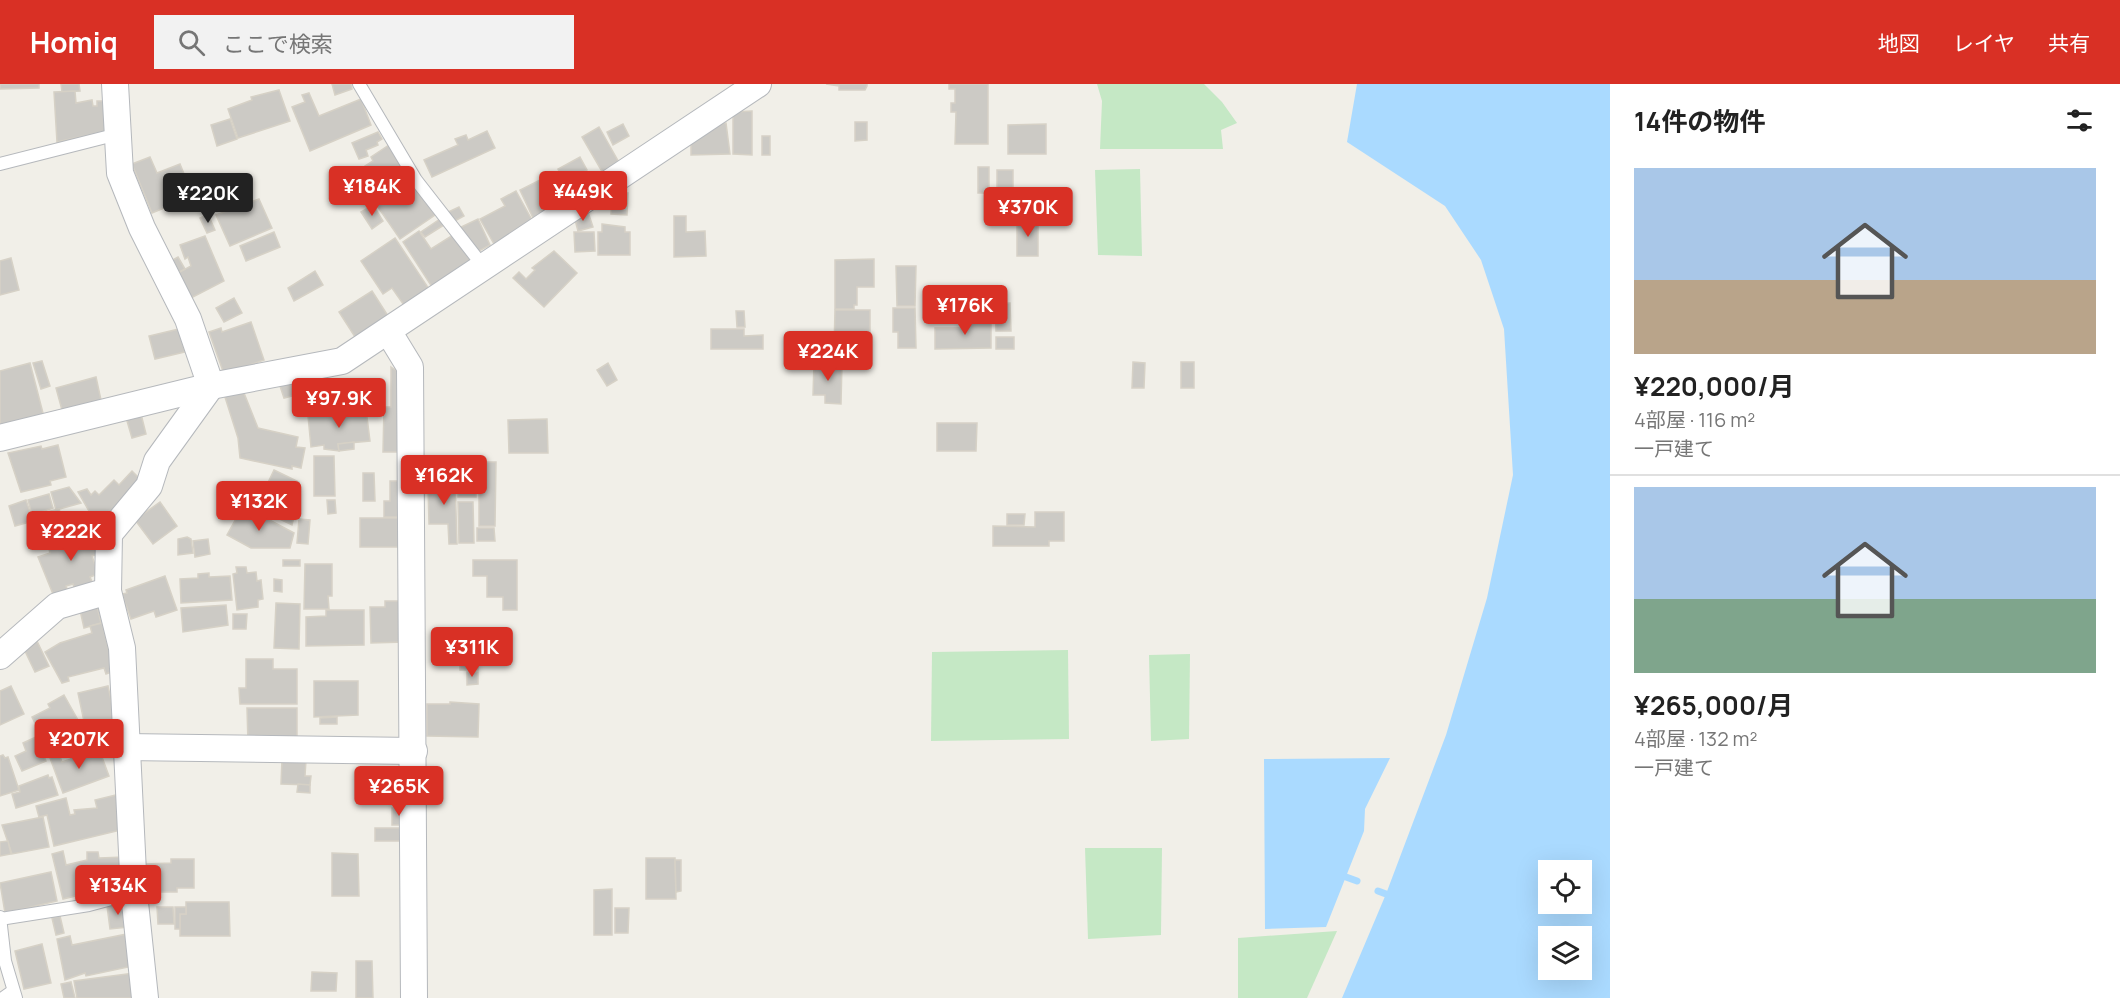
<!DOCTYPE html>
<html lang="ja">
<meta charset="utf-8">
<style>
:root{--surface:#fff;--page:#f2f2f2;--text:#222;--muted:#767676;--line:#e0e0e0;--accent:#d93025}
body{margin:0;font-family:Manrope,"Noto Sans JP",sans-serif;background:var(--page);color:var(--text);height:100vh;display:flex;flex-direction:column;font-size:22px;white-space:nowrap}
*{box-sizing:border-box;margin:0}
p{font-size:20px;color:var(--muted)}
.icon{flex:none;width:33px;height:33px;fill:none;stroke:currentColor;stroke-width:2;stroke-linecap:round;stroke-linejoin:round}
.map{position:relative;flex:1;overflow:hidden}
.side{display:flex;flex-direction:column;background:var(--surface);width:510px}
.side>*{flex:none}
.tools{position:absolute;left:1538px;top:776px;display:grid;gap:12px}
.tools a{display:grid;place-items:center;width:54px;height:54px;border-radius:0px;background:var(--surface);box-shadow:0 6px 24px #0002;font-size:30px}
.price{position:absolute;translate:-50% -51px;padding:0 14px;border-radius:6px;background:var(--accent);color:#fff;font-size:20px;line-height:39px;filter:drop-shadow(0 2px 3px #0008)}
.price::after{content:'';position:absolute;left:50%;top:36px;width:18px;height:14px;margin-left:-9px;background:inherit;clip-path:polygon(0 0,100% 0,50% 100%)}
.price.active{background:#222;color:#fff}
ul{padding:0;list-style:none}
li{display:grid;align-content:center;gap:12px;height:318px;padding:0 24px}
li+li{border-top:2px solid var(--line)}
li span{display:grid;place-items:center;height:186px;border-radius:0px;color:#555}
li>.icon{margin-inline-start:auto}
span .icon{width:108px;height:108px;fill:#fffc;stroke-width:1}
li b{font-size:26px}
h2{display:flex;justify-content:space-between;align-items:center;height:72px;padding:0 24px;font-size:26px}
header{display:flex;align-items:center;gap:36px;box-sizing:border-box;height:84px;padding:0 30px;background:var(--accent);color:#fff}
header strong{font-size:28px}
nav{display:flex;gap:33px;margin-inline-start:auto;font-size:21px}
.search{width:420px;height:54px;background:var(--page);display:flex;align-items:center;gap:15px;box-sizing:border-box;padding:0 21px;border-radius:0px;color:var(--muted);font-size:22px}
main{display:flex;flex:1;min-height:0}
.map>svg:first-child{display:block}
.green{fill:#c5e8c5}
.water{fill:#aadaff;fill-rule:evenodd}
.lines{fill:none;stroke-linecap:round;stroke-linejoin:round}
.stream{stroke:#aadaff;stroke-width:7}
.building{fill:#cccac5;stroke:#d6d1c6;stroke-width:1.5}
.lane-casing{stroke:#b5b8bc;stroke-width:14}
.street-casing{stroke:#b5b8bc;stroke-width:28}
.lane{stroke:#fff;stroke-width:12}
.street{stroke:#fff;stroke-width:26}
</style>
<header>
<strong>Homiq</strong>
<div class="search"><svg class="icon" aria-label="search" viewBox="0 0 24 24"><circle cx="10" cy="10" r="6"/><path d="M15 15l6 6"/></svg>ここで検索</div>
<nav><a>地図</a><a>レイヤ</a><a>共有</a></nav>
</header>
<main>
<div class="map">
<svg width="1610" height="914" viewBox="0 0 1610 914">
<rect width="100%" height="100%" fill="#f1efe8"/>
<g class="green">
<polygon points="1097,0 1204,0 1222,18 1237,39 1221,46 1223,65 1100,65 1102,17"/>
<polygon points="1140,85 1142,172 1098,171 1095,86"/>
<polygon points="1068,566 1069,655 931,657 932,568"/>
<polygon points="1190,570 1189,655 1151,657 1149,571"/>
<polygon points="1085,764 1162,764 1161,851 1088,855"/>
<polygon points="1337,847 1307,914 1238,914 1238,854"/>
</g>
<g class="water">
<path d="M 1357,0 L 1610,0 L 1610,914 L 1342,914 L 1386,810 L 1446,651 L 1487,514 L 1513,391 L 1504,245 L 1481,176 L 1445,122 L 1347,58 ZM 1548,786 L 1581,786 L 1581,819 L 1548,819 ZM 1548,852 L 1581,852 L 1581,885 L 1548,885 Z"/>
<polygon points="1390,674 1365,725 1364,747 1326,843 1265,845 1264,675"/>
</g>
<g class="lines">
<g class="stream">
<polyline points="1346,793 1357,797"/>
<polyline points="1378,807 1386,810"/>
</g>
</g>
<g class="building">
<polygon points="0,0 39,0 39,4 0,5"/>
<polygon points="61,0 79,0 80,7 62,8"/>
<polygon points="332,0 351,0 352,5 335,11"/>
<polygon points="826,0 867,0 867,2 865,6 839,6 839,2"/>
<polygon points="949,0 988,0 988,60 955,60 956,28 951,28 951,19 955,19 955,5 949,5"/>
<polygon points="279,6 290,37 238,54 228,25 252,16 251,13"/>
<polygon points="75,7 76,19 92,16 93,22 97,22 97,17 103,17 106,47 57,58 54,8"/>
<polygon points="309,9 319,32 361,15 371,41 310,67 292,23 305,18 302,11"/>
<polygon points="752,27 752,71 733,70 733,28"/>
<polygon points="230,35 237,55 217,62 211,41"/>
<polygon points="855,38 867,38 867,56 855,57"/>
<polygon points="726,39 730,70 691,71 691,56 714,45 714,41"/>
<polygon points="623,40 629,52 613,61 607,48"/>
<polygon points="1046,40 1046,70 1008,70 1008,41"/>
<polygon points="599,43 621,82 604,91 582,53"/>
<polygon points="487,47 495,64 432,93 424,76 458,61 455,55 466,51 468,56"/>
<polygon points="378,48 382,55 377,58 378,61 366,66 368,72 359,75 352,59"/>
<rect x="762" y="52" width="8" height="19"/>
<polygon points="389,61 406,88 379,104 365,82 373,77 371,73"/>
<polygon points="150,73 157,89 180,80 193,112 152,129 132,80"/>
<polygon points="580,73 587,86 564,98 558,85"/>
<rect x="978" y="83" width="11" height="26"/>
<polygon points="997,86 1013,86 1013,113 997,114"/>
<polygon points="542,95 552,116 542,121 546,130 534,136 520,106"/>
<polygon points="418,105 435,131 400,155 373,116 382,110 389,120 404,110 406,113"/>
<polygon points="516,107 532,136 494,160 480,135 505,122 501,115"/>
<polygon points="621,109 628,109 627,131 611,130 612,114 620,115"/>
<polygon points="259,115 272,144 230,162 216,131"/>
<polygon points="373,121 383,137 372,145 361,128"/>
<polygon points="459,123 464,132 453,138 448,128"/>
<polygon points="588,128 593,143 578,147 574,132"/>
<polygon points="208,130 215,146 207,149 200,134"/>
<polygon points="674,132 686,132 686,148 705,147 706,172 674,173"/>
<polygon points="440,135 444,141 425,153 421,148"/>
<polygon points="478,135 490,161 477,168 459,144"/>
<rect x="1017" y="136" width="21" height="36"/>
<polygon points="602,140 625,143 625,148 630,148 630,171 598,171 598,148 602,148"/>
<polygon points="419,147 431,165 453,151 473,180 434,206 403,158"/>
<polygon points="274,148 280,163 246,177 240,162"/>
<polygon points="574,148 594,148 595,167 575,168"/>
<polygon points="205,152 224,197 191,214 178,189 191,182 188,173 185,175 180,161"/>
<polygon points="395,154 431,208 406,224 392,204 383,210 361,177"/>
<polygon points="554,167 577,189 544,223 513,194 519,188 526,195 535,186 532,184"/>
<polygon points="178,173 185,185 175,190 169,178"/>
<polygon points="11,174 19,206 0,211 0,177"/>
<polygon points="874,175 874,203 857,203 857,221 854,221 854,225 835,225 835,176"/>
<polygon points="896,182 916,182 915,222 897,222"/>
<polygon points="315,187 323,201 294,217 288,204"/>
<polygon points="372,207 390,235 357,256 339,228"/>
<polygon points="234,214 242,229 224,238 216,224"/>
<polygon points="1010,219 1011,247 996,247 995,220"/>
<polygon points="893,224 915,224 916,264 898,264 898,248 893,248"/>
<polygon points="835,226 870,226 870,251 865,251 865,265 834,265"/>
<polygon points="736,227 744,227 745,243 737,243"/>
<polygon points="991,234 991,264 935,265 935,244 967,244 967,235"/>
<polygon points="251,238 264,276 224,290 209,248 221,244 222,248"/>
<polygon points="179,245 185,268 155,275 149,252"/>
<polygon points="711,245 744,245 744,252 763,251 763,265 711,265"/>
<rect x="996" y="253" width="18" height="12"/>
<polygon points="42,277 50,302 41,305 33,279"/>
<polygon points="1133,278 1145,279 1144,304 1132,304"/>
<rect x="1181" y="278" width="13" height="26"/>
<polygon points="30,279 44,333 0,344 0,287"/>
<polygon points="608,279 617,296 607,302 597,286"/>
<polygon points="814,279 842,279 841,320 825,319 825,311 813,311"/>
<polygon points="391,283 403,291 404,368 383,368 384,323 391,323"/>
<polygon points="307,291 312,307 284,314 279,299"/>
<polygon points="96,293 101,316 62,326 56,304"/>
<polygon points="242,304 258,344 298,353 296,363 305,364 301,384 292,382 292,385 240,374 238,354 224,310"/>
<polygon points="366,325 370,357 338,360 339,367 324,365 324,361 311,363 308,332"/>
<polygon points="140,326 146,350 132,354 125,330"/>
<polygon points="547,335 548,369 509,369 508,336"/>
<polygon points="937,339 977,339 976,367 937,367"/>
<polygon points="354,358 354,365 339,367 338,360"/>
<polygon points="58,361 66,393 50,397 51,401 21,408 8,369 41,362 42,365"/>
<polygon points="314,372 334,372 335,412 314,412"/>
<polygon points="479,378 496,378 495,442 479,442"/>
<polygon points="476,383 476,413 458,413 458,384"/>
<polygon points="274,386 299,398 294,408 299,411 292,441 256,424"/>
<polygon points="132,387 141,396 105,435 107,439 100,446 78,408 87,405 91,411 95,407 99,411 114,396 119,401"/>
<polygon points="363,389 374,389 375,417 363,417"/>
<polygon points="455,395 457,460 449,460 448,440 429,440 428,402 434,402 433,396"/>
<polygon points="390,397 403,397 404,433 384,433 384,417 390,417"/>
<polygon points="69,403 81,419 56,426 51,408"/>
<polygon points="49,410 53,424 32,431 28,416"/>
<polygon points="26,416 33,437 15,442 9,422"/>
<polygon points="327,416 335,416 336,429 328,430"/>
<polygon points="160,418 177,442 153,460 135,436"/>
<polygon points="458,418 473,418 474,459 459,459"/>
<polygon points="243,422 294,449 290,464 251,464 227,451"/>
<polygon points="59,425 62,434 48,438 46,428"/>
<polygon points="1035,428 1064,428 1064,457 1049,457 1049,462 993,462 993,442 1035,443"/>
<polygon points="1007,430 1025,430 1024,441 1007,441"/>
<polygon points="85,433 98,470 92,472 98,490 90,493 93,500 75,506 73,500 66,502 69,511 55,515 38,473 50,469 49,465 63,459 65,464 77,460 69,439"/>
<rect x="360" y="434" width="43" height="29"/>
<polygon points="299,435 310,436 308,460 297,459"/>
<polygon points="477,444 494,444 495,457 477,457"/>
<polygon points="187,453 191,455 193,469 178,471 178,455"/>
<polygon points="208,455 210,470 195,473 193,457"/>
<rect x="283" y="476" width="17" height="6"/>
<polygon points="473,476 517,476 517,526 503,526 503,513 487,513 487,492 473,492"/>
<polygon points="305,480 332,480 332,512 328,512 329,525 304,525"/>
<polygon points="236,483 246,483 247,489 256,488 257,497 261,496 263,515 258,516 258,523 237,526 233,490 237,489"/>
<polygon points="209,489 209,493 230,492 232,516 181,519 180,495 198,494 198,490"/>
<polygon points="165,492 177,526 156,533 154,527 131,535 122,510 127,509 126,506"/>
<polygon points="274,495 282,496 282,508 274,507"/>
<polygon points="385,517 405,517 405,558 371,559 370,523 385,523"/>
<polygon points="276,519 300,520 299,565 274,564"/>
<polygon points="226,521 228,541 183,548 181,524"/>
<polygon points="97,522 101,539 84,544 80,526"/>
<polygon points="326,526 364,526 364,561 306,562 306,533 326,532"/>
<polygon points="233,530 247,530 246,545 233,545"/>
<polygon points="102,539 114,587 106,590 104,584 68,593 69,597 62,599 45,568 60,559 92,549 90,542"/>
<polygon points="37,557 49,582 35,588 23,563"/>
<rect x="460" y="569" width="18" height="17"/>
<polygon points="246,575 273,575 273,585 297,585 297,620 240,620 239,604 246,604"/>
<polygon points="467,588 478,588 478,600 467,601"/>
<polygon points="314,597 358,597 358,631 314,633"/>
<polygon points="11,602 24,630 0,641 0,607"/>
<polygon points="108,602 116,640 86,647 78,609"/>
<polygon points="64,611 83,645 53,664 51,661 47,663 32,633 50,624 48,620"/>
<polygon points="450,618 479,620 478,653 427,652 427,620 450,620"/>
<polygon points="247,624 297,624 297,658 248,659"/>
<polygon points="337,633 337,640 320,640 320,634"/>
<polygon points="36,653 46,677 22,687 15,672 26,667 23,659"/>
<polygon points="99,665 109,692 63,709 50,674 59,670 62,678 71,675 70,671 84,666 86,670"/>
<polygon points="3,671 5,674 8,673 19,706 0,712 0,672"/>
<polygon points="282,675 306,676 305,692 311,692 310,701 281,700"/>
<polygon points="48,691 49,694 52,693 58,711 16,724 12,710 20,708 19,702"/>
<polygon points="298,700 310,701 310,709 297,708"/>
<polygon points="120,710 121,746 54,762 47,731 39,733 36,722 66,714 70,731 75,730 74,726 97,724 95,716"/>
<rect x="392" y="724" width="14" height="17"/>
<polygon points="43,733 49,763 12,770 2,741"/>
<polygon points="375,744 405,744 406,757 375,757"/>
<polygon points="8,757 11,770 0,772 0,758"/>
<polygon points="63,767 66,781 87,776 87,768 98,768 99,774 124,773 125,807 92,808 63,815 52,770"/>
<polygon points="332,769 358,770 359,812 332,812"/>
<polygon points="646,774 675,774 676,815 646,815"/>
<polygon points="171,775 194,775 194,804 177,804 177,808 146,808 145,780 171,779"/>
<polygon points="675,776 681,776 681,807 676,808"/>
<polygon points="51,788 57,817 5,829 0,799"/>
<polygon points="612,805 612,851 594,851 594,806"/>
<polygon points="186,818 229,818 230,852 180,852 180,830 186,830"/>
<polygon points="125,820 128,843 110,845 107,822"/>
<polygon points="157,823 173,823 174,840 158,840"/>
<polygon points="175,823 186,823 186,830 180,830 180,845 175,845"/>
<polygon points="615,824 629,824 628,849 615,849"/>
<polygon points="60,832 64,849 56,851 52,834"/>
<polygon points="127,850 133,882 86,892 85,889 65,896 57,855 70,852 72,861"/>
<polygon points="42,860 51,899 24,905 15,867"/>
<polygon points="356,877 372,877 373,914 356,914"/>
<polygon points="312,888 337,889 336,907 311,907"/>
<polygon points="134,889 138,914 77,914 74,897"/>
<polygon points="71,898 75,914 64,914 61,900"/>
</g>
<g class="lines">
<defs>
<g id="lane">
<polyline points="359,0 416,96 483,182"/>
<polyline points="0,80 118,50"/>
<polyline points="0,833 5,877 16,914"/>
<polyline points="0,835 89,821 134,809"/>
<polyline points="3,914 13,907"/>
</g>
<g id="street">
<polyline points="115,0 120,89 142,144 188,235 211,302 157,377 149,402 109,450 108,507 122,564 134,809 145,914"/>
<polyline points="388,247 410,283 414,914"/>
<polyline points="0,354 211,302 342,277 758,0"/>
<polyline points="0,572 57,522 108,507"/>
<polyline points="125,663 414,667"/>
</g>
</defs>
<use href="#lane" class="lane-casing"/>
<use href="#street" class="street-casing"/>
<use href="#lane" class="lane"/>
<use href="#street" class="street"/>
</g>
</svg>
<div class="tools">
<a><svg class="icon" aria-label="locate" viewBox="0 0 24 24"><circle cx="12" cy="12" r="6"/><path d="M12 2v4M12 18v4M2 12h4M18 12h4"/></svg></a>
<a><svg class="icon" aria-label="layers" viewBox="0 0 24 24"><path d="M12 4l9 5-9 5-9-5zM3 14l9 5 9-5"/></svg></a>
</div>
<b class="price" style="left:372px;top:133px">¥184K</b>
<b class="price" style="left:583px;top:138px">¥449K</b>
<b class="price active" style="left:208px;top:140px">¥220K</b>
<b class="price" style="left:1028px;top:154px">¥370K</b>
<b class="price" style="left:965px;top:252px">¥176K</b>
<b class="price" style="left:828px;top:298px">¥224K</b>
<b class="price" style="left:339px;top:345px">¥97.9K</b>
<b class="price" style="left:444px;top:422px">¥162K</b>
<b class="price" style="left:259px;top:448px">¥132K</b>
<b class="price" style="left:71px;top:478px">¥222K</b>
<b class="price" style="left:472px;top:594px">¥311K</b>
<b class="price" style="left:79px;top:686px">¥207K</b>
<b class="price" style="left:399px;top:733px">¥265K</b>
<b class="price" style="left:118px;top:832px">¥134K</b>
</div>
<section class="side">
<h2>14件の物件<svg class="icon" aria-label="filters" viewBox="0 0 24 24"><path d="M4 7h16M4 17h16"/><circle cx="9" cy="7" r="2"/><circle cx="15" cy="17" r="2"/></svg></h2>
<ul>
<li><span style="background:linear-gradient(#a9c7e8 60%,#b9a48a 0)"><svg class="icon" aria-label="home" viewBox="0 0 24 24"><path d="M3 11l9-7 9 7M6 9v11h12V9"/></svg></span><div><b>¥220,000/月</b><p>4部屋 · 116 m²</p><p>一戸建て</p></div></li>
<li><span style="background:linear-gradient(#a9c7e8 60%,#7fa58c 0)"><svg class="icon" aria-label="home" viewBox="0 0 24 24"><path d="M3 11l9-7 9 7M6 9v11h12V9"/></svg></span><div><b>¥265,000/月</b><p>4部屋 · 132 m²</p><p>一戸建て</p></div></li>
</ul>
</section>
</main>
